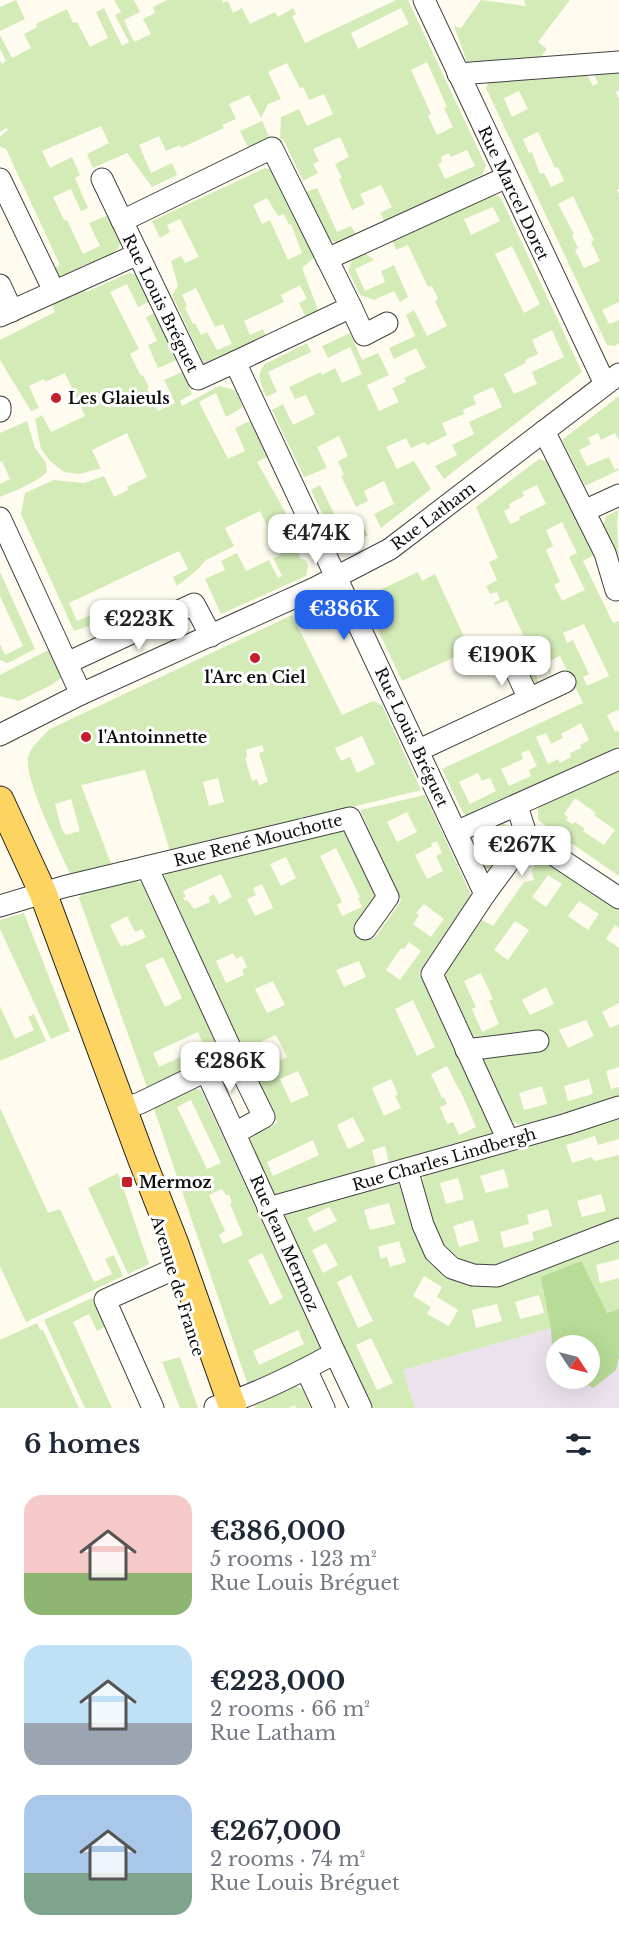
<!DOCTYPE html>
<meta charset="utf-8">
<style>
:root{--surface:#fff;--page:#f6f6f7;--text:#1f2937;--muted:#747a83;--accent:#2563eb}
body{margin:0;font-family:"Libre Baskerville",serif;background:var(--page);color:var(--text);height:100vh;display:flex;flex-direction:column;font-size:22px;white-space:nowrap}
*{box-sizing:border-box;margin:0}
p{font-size:20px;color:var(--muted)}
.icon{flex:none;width:33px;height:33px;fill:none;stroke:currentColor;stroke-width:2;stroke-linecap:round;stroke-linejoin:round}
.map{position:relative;height:1408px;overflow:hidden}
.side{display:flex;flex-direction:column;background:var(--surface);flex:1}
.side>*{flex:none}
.needle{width:39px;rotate:125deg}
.fabs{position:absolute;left:546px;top:1335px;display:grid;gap:12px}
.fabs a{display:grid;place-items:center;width:54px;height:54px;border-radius:50%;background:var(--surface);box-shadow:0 6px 24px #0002;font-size:30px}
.price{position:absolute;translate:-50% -51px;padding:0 14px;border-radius:12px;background:#fff;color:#222;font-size:20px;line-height:39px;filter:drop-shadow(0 2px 3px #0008)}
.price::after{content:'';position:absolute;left:50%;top:36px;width:18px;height:14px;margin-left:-9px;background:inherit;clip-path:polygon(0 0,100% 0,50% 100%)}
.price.current{background:var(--accent);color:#fff}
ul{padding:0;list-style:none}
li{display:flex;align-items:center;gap:18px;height:150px;padding:0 24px}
li span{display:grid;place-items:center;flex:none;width:168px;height:120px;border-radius:18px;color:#555}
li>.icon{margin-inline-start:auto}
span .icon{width:72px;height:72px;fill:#fffc;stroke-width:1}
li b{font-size:26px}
h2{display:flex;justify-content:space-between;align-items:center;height:72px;padding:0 24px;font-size:26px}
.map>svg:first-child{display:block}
.industrial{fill:#ece2ed;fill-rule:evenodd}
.green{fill:#d3ebb7;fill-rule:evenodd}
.forest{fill:#b7dc96}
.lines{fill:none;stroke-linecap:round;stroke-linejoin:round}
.minor-casing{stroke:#414141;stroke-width:23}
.major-casing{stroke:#1f1f1f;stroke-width:29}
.minor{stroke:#fff;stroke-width:21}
.major{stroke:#fdd461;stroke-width:27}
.poi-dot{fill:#c4202c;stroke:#fff;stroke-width:2}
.labels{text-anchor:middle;stroke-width:6;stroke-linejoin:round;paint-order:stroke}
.street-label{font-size:16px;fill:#0e0e0e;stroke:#fff}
.poi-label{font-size:16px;font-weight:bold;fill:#0e0e0e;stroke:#fff;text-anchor:start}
</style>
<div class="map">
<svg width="619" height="1408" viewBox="0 0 619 1408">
<rect width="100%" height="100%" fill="#fffcef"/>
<path class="industrial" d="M 619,1309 L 619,1408 L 415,1408 L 403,1370 ZM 556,1346 L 590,1346 L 590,1378 L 556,1378 Z"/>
<g class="green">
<polygon points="16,0 25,19 0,31 0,7"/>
<path d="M 114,0 L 134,0 L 140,12 L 124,20 L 134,42 L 151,34 L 143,19 L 155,13 L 153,7 L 167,0 L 222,0 L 223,3 L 228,1 L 233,13 L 242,8 L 250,24 L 275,12 L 278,17 L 293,8 L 296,14 L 292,16 L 305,43 L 396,0 L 408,0 L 486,166 L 482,175 L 384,221 L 380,213 L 392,207 L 381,185 L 360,194 L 365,204 L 352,210 L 339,179 L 342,178 L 335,164 L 349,157 L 340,137 L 313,149 L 319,161 L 313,164 L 318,173 L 303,181 L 283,139 L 280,139 L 281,117 L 299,109 L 307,126 L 333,114 L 324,94 L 309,100 L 303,87 L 300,88 L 287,63 L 268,72 L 281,99 L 268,104 L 261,118 L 249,95 L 229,104 L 236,119 L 222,125 L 224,128 L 181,148 L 180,145 L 166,151 L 159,136 L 139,145 L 151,173 L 172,163 L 177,175 L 152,187 L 127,153 L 93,168 L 87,154 L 109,143 L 101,126 L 42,151 L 50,168 L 72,157 L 80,175 L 75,178 L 88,208 L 81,211 L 71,189 L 53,197 L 64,220 L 67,220 L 83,254 L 100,246 L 89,223 L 109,215 L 121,241 L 118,248 L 112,254 L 115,257 L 59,279 L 49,271 L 60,265 L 6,149 L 0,147 L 0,136 L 8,130 L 6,128 L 0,132 L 0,60 L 2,64 L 6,61 L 0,49 L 0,35 L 12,58 L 31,48 L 24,34 L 37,27 L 36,24 L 67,9 L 73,23 L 77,22 L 90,47 L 108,38 L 96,12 L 104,8 L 122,46 L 129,42 L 115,15 L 121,12 ZM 401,8 L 409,24 L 358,49 L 351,33 ZM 427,62 L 447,107 L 444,108 L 453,127 L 437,135 L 428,116 L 431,114 L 411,70 ZM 467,150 L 475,166 L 445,179 L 438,164 L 442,162 L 441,157 L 449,153 L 451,157 Z"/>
<polygon points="481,0 526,6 524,0 570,0 538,42 547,49 540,58 467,62 454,26 461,28"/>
<path d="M 619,70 L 619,90 L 616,92 L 619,99 L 619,189 L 617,190 L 619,194 L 619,302 L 602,310 L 609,324 L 619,320 L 619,343 L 615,346 L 607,345 L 486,88 L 489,81 L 586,73 L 593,86 L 598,83 L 593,72 ZM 519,91 L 528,109 L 512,117 L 504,98 ZM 538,132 L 555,168 L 558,167 L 564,181 L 551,187 L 544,173 L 540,174 L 532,152 L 529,153 L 523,139 ZM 573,196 L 594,240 L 591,242 L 600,261 L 584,268 L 575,250 L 578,248 L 572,235 L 574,234 L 558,204 Z"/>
<polygon points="262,121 271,141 250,151 240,131"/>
<path d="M 265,168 L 273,170 L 315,257 L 302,268 L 319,312 L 306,318 L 299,303 L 307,299 L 300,285 L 281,295 L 284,302 L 244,321 L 250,335 L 263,329 L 266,337 L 205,366 L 172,295 L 178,286 L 171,261 L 181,256 L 185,263 L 199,257 L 180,219 L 167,225 L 170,232 L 160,238 L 152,221 ZM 267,198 L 278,216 L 284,214 L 289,225 L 291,224 L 302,253 L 288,260 L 270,220 L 262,224 L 253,205 ZM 196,288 L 215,327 L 223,324 L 232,344 L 217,350 L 207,332 L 201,335 L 195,323 L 193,324 L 185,308 L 187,306 L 182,295 Z"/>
<polygon points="317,188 337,232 351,226 356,234 338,243 329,240 306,192"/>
<path d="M 492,193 L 501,198 L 582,372 L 444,479 L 435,466 L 457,455 L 452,445 L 474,434 L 469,422 L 502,407 L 493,387 L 473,396 L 476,404 L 463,410 L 464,414 L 442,423 L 447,435 L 427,445 L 425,442 L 411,448 L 406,438 L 386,447 L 397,469 L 414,461 L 431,489 L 381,528 L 374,514 L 394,504 L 384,481 L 364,491 L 368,501 L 356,507 L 341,476 L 344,475 L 338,461 L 348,456 L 339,436 L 317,447 L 327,468 L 304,477 L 272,410 L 283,404 L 293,425 L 315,414 L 306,395 L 295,399 L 289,387 L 321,372 L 322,375 L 335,368 L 342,383 L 362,374 L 350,347 L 328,358 L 322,346 L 350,333 L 362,360 L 378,353 L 389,375 L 367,385 L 379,411 L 399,402 L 392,388 L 406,382 L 404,378 L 426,368 L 416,348 L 394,359 L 389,348 L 415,336 L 406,315 L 414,310 L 427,336 L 447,326 L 435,301 L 438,299 L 432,286 L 428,287 L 408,245 L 396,250 L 392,240 ZM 493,207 L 500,221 L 471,235 L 464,219 ZM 512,246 L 540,304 L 524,313 L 495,254 ZM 552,330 L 564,357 L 532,372 L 537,384 L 514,394 L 504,374 L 526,363 L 525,360 L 538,354 L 532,340 Z"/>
<polygon points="365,253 374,260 355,269 365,291 385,282 381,271 394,265 408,297 400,302 394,291 374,300 360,295 348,270 353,258"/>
<polygon points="129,273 137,275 149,302 138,307 127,284 110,292 139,349 130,354 141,376 143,375 149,387 147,389 158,411 175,403 164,380 182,372 192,394 180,401 182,406 219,386 235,390 243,407 226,417 216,393 199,402 228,459 245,451 235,428 250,421 267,457 257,462 287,515 280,518 301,559 306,560 308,566 306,576 221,614 205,579 225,570 221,561 237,553 246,571 269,560 278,578 282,576 273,558 281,555 260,511 225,528 234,546 206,560 197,570 177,586 173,577 188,569 179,551 69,603 77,621 94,614 98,623 74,631 21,514 25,493 54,480 84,483 104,476 114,497 128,490 127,487 147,477 127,433 92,450 101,469 98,469 80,474 64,472 50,461 41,449 35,419 42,415 51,432 85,416 65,373 45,382 44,379 29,386 39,408 31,411 0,360 0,340 55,312 53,306 57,299 84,288 86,292"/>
<polygon points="155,313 177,360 158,368 148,345 157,341 146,317"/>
<path d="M 307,343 L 311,352 L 268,372 L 277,392 L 266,397 C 262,385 255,375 265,364 Z"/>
<polygon points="619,396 619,440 615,433 601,440 598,433 588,438 591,444 579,450 587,466 609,457 615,470 619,468 619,470 585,486 562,440"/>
<path d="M 27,421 L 35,448 L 46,463 L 47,472 C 39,481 13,492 0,497 L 0,484 L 10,479 L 2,461 L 0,462 L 0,433 Z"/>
<path d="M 539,459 L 550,462 L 594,555 L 583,561 L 613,623 L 619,621 L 619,711 L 617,710 L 607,715 L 615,732 L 619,731 L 619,746 L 469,817 L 463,813 L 442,769 L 583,703 L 560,656 L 548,662 L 552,678 L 548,670 L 536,676 L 539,684 L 533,682 L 517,647 L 527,643 L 507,600 L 495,605 L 494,603 L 500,600 L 497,592 L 490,594 L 486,586 L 497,580 L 489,562 L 498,558 L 476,507 ZM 537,485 L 546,504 L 519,517 L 520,520 L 510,524 L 504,511 L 510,508 L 509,504 L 524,496 L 522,492 ZM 562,522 L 577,553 L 569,557 L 585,590 L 562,601 L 554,585 L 560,582 L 546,550 L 553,546 L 546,530 ZM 584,624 L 609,676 L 587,686 L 583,677 L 589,674 L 573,640 L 567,643 L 563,633 ZM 581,723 L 589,740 L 580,745 L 581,748 L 570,753 L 571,757 L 560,763 L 558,759 L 548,764 L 536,737 L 546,733 L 551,744 L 563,738 L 561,734 ZM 529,750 L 537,766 L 529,770 L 531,776 L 509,786 L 501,769 L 523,759 L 521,753 ZM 478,773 L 482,781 L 490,778 L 496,791 L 470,804 L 459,782 Z"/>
<polygon points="320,485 341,528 360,520 368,535 339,549 311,490"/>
<polygon points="619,510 617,522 619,560 603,525 606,516"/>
<polygon points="0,572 35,649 8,663 0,660 0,644 5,655 23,646 0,596"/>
<polygon points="418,572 422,581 435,574 470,650 402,681 363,598"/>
<path d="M 292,615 L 342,715 L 373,701 L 382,705 L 421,790 L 172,852 L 170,851 L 145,770 L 81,785 L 112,866 L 71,876 C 62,854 20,773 29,754 C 33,745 43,736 50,729 ZM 362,736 L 375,764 L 357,773 L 350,757 L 341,761 L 335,748 ZM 262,745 L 264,751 L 259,753 L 268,782 L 259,785 L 257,779 L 252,781 L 245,758 L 247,757 L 246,750 ZM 218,778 L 224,802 L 209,806 L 203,782 ZM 71,799 L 80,831 L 66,835 L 62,830 L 55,804 Z"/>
<polygon points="50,649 63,676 53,684 19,701 0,696 0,675"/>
<path d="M 619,770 L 619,876 L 538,820 L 538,808 ZM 575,798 L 596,813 L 594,815 L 615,830 L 604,845 L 583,831 L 585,829 L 575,822 L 573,824 L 566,820 L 568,817 L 564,814 Z"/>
<path d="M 425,795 L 471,895 L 470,900 L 419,973 L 494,1133 L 389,1163 L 385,1146 L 372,1150 L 376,1166 L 276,1194 L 269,1191 L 247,1143 L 250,1136 L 277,1123 L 163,880 L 167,870 L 343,829 L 350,834 L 375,889 L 374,899 L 357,927 L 374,939 L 401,901 L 360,810 ZM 407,812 L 417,832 L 397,842 L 387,822 ZM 437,841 L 442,853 L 436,856 L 443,871 L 427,879 L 415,855 L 432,846 L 431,844 ZM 336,848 L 360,897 L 358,898 L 362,907 L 342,916 L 337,905 L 342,902 L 320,856 ZM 286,857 L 296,878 L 281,886 L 270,864 ZM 221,874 L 232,897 L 219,904 L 214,894 L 209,897 L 210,902 L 194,909 L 187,900 L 185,901 L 183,898 L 186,897 L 183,891 ZM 262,884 L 273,908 L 255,916 L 247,899 L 256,895 L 253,888 ZM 424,904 L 444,919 L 431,937 L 413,924 L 419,915 L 416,913 ZM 409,942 L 421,951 L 400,980 L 386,970 L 401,948 L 404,949 ZM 233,953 L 236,959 L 242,956 L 247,967 L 242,970 L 244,975 L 226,983 L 216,961 ZM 359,961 L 366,977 L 344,987 L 336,970 ZM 273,981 L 285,1005 L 267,1013 L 255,989 ZM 413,1000 L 435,1047 L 417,1056 L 395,1009 ZM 276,1035 L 287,1057 L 273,1064 L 262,1041 ZM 447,1066 L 459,1090 L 460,1090 L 476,1127 L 459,1135 L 453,1122 L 447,1124 L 440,1107 L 447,1104 L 444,1097 L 442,1098 L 431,1074 ZM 298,1071 L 309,1095 L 291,1103 L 280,1079 ZM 391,1079 L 398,1094 L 395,1096 L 401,1108 L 384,1116 L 372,1088 ZM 353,1117 L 365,1141 L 348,1149 L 337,1125 ZM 313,1140 L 319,1155 L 273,1176 L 267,1162 Z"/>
<path d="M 501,823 L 509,826 L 515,837 L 495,868 L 484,869 L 469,843 C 474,831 490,828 501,823 Z"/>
<path d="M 542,855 L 619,909 L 619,928 L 615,925 L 606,939 L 619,948 L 619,1003 L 602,1012 L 610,1028 L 619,1024 L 619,1067 L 606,1071 L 611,1089 L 619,1087 L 619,1098 L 521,1125 L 512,1121 L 483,1058 L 487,1056 L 545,1050 L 544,1036 L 482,1042 L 474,1038 L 446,980 L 446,971 L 482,920 L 493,926 L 524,882 L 534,880 L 531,871 ZM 548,875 L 562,884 L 546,907 L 532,897 ZM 579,901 L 599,914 L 588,930 L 568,916 ZM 515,921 L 529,930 L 508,960 L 494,950 ZM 481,973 L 493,999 L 489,1001 L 499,1024 L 482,1032 L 472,1009 L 476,1007 L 464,981 ZM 546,987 L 554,1004 L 530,1015 L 522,1000 ZM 586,1020 L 594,1036 L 568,1048 L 559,1030 ZM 589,1079 L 593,1094 L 568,1101 L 564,1086 ZM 542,1086 L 547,1104 L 524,1110 L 519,1093 Z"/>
<path d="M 133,880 L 143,883 L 219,1048 L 217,1055 L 147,1087 L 79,898 L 83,892 ZM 127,916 L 135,932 L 142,929 L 146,937 L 127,946 L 126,944 L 121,947 L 110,925 ZM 163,957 L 182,998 L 165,1007 L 145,965 ZM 198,1032 L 204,1046 L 159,1067 L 153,1053 Z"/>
<polygon points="24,913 70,1031 51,1039 0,929 0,920"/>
<polygon points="0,1006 15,1039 34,1030 28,1017 34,1014 46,1041 0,1061"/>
<path d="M 193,1088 L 201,1090 L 321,1348 L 319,1351 L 248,1385 L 153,1106 ZM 191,1100 L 221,1163 L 207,1169 L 177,1107 ZM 222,1189 L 226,1195 L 229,1195 L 232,1202 L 230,1204 L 243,1235 L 223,1244 L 219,1235 L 225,1231 L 209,1195 ZM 262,1253 L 283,1298 L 270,1305 L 248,1260 ZM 298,1330 L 304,1344 L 259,1365 L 253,1351 Z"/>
<polygon points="0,1108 48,1213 60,1209 94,1282 112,1274 105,1259 114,1255 123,1276 26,1322 0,1266"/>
<path d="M 619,1118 L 619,1139 L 598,1145 L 595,1136 L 566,1145 L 572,1163 L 592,1157 L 594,1161 L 619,1155 L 619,1220 L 491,1266 C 467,1266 449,1255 437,1235 L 422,1181 L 426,1172 ZM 504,1169 L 509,1187 L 486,1193 L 480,1176 ZM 458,1178 L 464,1199 L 446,1204 L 440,1183 ZM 601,1194 L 606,1211 L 582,1217 L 577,1201 ZM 548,1209 L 552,1226 L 532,1232 L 534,1240 L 504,1248 L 500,1232 L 529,1224 L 527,1215 ZM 473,1220 L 479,1241 L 459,1247 L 453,1226 Z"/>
<polygon points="118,1173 149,1264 128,1274 88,1188"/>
<path d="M 392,1181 L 402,1186 L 470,1284 L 495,1286 L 619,1241 L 619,1259 L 596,1265 L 600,1283 L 619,1278 L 619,1309 L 403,1370 L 415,1408 L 372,1408 L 282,1217 L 286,1210 ZM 389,1203 L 395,1224 L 370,1230 L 364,1210 ZM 329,1207 L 337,1221 L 314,1232 L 307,1218 ZM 399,1241 L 406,1262 L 390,1267 L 387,1257 L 381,1259 L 378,1247 ZM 326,1243 L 338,1265 L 323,1273 L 312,1250 ZM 351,1275 L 373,1321 L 358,1328 L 337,1282 ZM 424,1276 L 442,1287 L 437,1297 L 458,1310 L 449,1326 L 427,1314 L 431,1307 L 413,1296 ZM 539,1295 L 544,1313 L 520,1319 L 515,1302 ZM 497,1304 L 502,1321 L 476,1328 L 472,1310 ZM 371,1338 L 393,1383 L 377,1390 L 356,1345 Z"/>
<polygon points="92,1298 105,1327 97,1331 89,1314 73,1322 112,1408 85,1408 44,1320"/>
<polygon points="37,1323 40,1330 43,1330 79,1408 0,1408 0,1340"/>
<polygon points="180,1357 198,1408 180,1408 162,1362"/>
<polygon points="295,1386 302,1389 311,1408 296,1408 295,1405 289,1408 255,1408 254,1404"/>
</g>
<polygon class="forest" points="581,1261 607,1313 619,1309 619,1357 616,1370 593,1388 578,1379 590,1378 590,1346 556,1346 556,1365 553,1363 551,1329 541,1277"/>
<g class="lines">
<defs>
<g id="minor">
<polyline points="424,0 605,384"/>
<polyline points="458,74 619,62"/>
<polyline points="0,179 54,291"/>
<polyline points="102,179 198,379 235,362 485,894 432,974 508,1140"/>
<polyline points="122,221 272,148 351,307 235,362"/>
<polyline points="327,259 507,177"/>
<polyline points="0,285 12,311"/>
<polyline points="351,307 364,335 387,323"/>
<polyline points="0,316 138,254"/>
<polyline points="0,407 0,411"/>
<polyline points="544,431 605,553 616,590"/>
<polyline points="584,511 619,495"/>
<polyline points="0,518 81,694"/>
<polyline points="510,658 529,699"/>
<polyline points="67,663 194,604 211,636"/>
<polyline points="0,735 81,694 315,588 390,549 619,374"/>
<polyline points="419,750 565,682"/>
<polyline points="517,806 527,837 619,898"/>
<polyline points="456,832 619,759"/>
<polyline points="147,867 234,1056 206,1071 335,1353"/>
<polyline points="485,894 527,837"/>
<polyline points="0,906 63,887 350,818 388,897 365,929"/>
<polyline points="466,1050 538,1041"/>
<polyline points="234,1056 264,1117 235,1133"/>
<polyline points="123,1109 140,1103 206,1071"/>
<polyline points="407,1169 423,1225 435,1252 452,1268 473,1275 497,1276 619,1229"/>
<polyline points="268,1208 567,1124 619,1107"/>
<polyline points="306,1369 324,1408"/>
<path d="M 215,1407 C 256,1395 297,1374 335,1353 L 361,1408"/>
<polyline points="153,1408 105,1300 183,1265"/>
</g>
<polyline id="major" points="0,800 43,893 142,1160 175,1244 233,1408"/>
</defs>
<use href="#minor" class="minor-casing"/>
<use href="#major" class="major-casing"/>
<use href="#minor" class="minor"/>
<use href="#major" class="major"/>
</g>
<g class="poi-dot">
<circle cx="56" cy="398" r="6"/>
<circle cx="255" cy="658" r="6"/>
<circle cx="86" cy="737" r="6"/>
<rect x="121" y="1176" width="12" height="12" rx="3"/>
</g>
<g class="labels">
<g class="street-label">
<text transform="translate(514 193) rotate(65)" y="6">Rue Marcel Doret</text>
<text transform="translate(161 303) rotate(64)" y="6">Rue Louis Bréguet</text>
<text transform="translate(433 516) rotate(-37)" y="6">Rue Latham</text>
<text transform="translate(412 737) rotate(65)" y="6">Rue Louis Bréguet</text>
<text transform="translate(258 840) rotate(-14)" y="6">Rue René Mouchotte</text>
<text transform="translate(444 1159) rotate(-16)" y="6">Rue Charles Lindbergh</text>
<text transform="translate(285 1243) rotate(66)" y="6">Rue Jean Mermoz</text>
<text transform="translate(178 1286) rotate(73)" y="6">Avenue de France</text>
</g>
<g class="poi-label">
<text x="68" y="404">Les Glaieuls</text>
<text x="255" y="683" text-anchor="middle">l'Arc en Ciel</text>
<text x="98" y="743">l'Antoinnette</text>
<text x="139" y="1188">Mermoz</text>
</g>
</g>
</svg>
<div class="fabs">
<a><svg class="needle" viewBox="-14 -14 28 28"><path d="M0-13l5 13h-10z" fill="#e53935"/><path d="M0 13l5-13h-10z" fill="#747a83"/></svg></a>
</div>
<b class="price" style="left:316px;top:565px">€474K</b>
<b class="price current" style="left:344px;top:641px">€386K</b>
<b class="price" style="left:139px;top:651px">€223K</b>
<b class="price" style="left:502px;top:687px">€190K</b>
<b class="price" style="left:522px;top:877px">€267K</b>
<b class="price" style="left:230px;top:1093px">€286K</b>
</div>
<section class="side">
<h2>6 homes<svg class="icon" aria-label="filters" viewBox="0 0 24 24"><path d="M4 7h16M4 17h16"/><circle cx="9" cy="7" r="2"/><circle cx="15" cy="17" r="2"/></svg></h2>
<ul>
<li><span style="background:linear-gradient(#f6c9c9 65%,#8fb573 0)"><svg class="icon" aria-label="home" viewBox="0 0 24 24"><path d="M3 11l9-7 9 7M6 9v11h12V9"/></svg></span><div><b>€386,000</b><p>5 rooms · 123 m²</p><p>Rue Louis Bréguet</p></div></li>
<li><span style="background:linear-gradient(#bfe0f5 65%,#9aa5b1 0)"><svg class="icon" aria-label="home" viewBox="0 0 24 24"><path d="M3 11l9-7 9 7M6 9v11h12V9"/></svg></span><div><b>€223,000</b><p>2 rooms · 66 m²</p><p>Rue Latham</p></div></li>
<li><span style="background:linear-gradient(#a9c7e8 65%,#7fa58c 0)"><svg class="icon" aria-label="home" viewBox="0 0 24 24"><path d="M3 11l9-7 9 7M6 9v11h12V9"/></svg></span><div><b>€267,000</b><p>2 rooms · 74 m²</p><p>Rue Louis Bréguet</p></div></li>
</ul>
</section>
